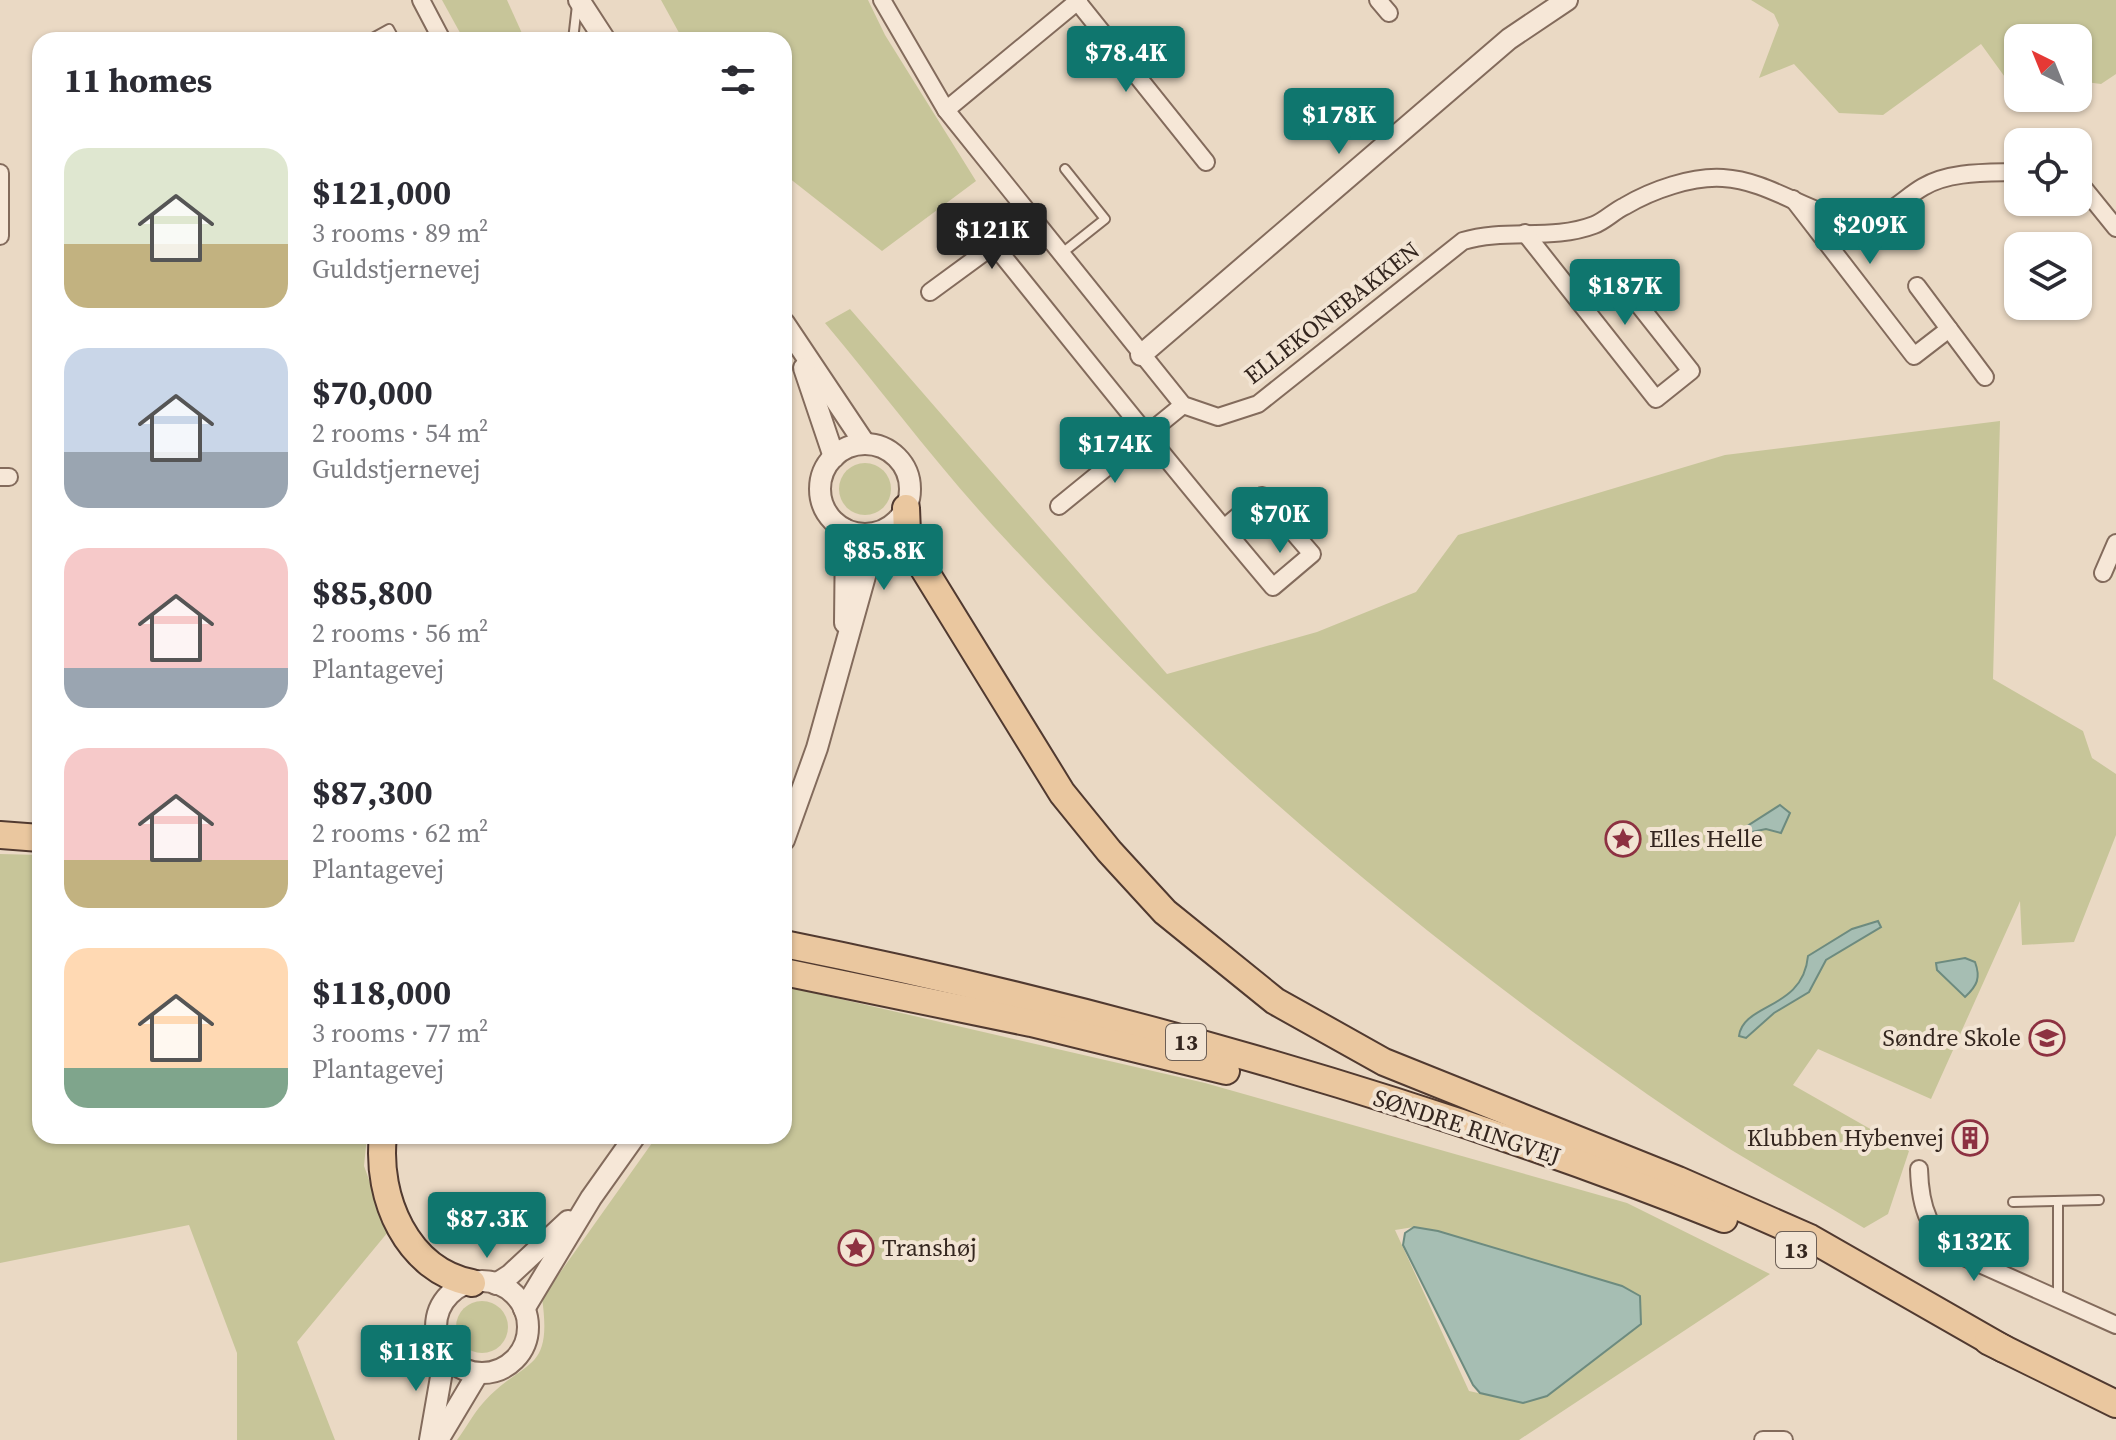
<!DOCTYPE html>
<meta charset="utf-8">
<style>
:root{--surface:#fff;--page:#f7f7f7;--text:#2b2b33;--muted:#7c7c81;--accent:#0f766e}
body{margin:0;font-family:"Source Serif 4",serif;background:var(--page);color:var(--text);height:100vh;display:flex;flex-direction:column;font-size:30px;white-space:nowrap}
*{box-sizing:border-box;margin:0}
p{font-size:26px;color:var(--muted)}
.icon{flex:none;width:44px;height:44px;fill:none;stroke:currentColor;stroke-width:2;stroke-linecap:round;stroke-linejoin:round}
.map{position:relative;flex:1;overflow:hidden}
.details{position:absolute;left:32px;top:32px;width:760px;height:1112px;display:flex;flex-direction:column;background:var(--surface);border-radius:24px;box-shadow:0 2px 6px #0004}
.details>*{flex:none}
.needle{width:52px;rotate:317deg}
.tools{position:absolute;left:2004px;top:24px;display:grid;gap:16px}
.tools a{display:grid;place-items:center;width:88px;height:88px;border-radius:16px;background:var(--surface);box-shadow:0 2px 6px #0004;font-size:40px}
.price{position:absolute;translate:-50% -68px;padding:0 18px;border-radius:8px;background:var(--accent);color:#fff;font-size:26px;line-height:52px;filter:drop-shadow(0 2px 4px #0008)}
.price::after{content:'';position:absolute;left:50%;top:48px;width:24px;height:18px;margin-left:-12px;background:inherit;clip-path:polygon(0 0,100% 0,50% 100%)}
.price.current{background:#222;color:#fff}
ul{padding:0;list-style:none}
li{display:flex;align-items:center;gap:24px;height:200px;padding:0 32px}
li span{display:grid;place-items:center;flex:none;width:224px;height:160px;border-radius:24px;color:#555}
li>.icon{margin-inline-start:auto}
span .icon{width:96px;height:96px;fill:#fffc;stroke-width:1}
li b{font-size:34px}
h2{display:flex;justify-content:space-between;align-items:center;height:96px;padding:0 32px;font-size:34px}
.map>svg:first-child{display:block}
.green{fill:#c7c599;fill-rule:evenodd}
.water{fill:#a6beb3;stroke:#6d8b7f;stroke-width:2}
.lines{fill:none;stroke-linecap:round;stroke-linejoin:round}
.service-casing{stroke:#836b5c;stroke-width:12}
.minor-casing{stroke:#836b5c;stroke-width:20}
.tertiary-casing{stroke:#836b5c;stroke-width:24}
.primary-casing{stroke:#513a30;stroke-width:30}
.service{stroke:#f6e7d7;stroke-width:8}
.minor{stroke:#f6e7d7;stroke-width:16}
.tertiary{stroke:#f6e7d7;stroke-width:20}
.primary{stroke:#eac79f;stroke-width:26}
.labels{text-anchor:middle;stroke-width:8;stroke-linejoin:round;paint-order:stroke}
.shield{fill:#f2e4d3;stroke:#6d5f55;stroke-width:2}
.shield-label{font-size:22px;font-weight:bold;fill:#34261f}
.street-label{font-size:24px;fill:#34261f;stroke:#f2e4d3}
.poi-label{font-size:24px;fill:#34261f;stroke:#f2e4d3;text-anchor:start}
</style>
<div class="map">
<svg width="2116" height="1440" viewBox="0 0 2116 1440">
<rect width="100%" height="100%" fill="#ead9c4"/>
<g class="green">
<polygon points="442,0 507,0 525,40 464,40"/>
<polygon points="661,0 868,0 885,35 976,181 882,251 784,174 784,40 683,40"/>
<polygon points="1751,0 2116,0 2116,74 2101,84 2078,81 2078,38 2018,38 2015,91 1981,44 1883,115 1839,113 1794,64 1759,78 1779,25 1774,14"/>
<path d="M 850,309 L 1167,674 L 1317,632 L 1416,592 L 1458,535 L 1725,455 L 2000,421 L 1993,679 L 2083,731 L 2092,758 L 2116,774 L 2116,835 L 2074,942 L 2022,945 L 2020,901 L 1931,1099 L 1818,1049 L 1793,1085 L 1909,1151 L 1888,1214 L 1864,1228 C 1805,1192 1742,1159 1685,1120 C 1440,954 1209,759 1008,542 C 943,473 886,396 825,323 Z"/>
<circle cx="865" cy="489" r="26"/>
<polygon points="0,854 40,855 40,1136 367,1136 364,1166 388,1232 297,1342 335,1440 237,1440 237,1353 189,1225 0,1263"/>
<path d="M 784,986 L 1205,1083 L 1627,1203 L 1770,1274 L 1519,1440 L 457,1440 C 466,1428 473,1414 483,1403 C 524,1357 553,1375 542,1298 L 657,1136 L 784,1136 ZM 1414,1227 L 1523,1403 L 1469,1391 L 1395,1230 Z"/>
<circle cx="482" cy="1327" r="26"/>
</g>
<g class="water">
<polygon points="1780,805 1790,813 1781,833 1766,829 1742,834 1741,830"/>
<path d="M 1878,921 L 1881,927 L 1826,960 L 1809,992 L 1774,1013 L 1746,1038 L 1739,1036 C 1743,1003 1803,1010 1808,956 L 1852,929 Z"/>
<path d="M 1965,958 L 1975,962 C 1981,978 1977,986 1965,997 L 1937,970 L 1936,963 Z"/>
<polygon points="1414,1227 1438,1231 1622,1286 1640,1296 1641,1324 1547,1396 1523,1403 1480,1393 1473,1385 1403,1245 1405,1233"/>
</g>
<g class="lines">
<defs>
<g id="service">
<polyline points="369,40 389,29 395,40"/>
<polyline points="573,40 577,5"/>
<polyline points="1061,254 1105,219 1065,169"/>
<polyline points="2058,1201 2058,1299"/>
<polyline points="2013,1202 2099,1200"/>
</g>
<g id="minor">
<polyline points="421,0 442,40"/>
<path d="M 882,0 L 946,110 L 1183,405 L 1218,417 L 1258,404 L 1463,241 C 1505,228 1552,241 1594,225 C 1605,221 1614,211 1625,206 C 1652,190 1692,176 1723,178 C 1774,181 1814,220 1860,220 C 1887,220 1902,199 1923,187 C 1950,171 1987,173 2018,172"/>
<polyline points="1378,0 1389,13"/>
<polyline points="1077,1 1206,162"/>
<polyline points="946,110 1079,0"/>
<polyline points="0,173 0,236"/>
<polyline points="2078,181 2116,228"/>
<polyline points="1793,199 1914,356 1949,329"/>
<polyline points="1525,233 1656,399 1691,371 1631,295"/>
<path d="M 994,245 C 1087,360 1178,475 1273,587 L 1312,554 L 1262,496 L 1224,528"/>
<polyline points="1917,286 1985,377"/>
<polyline points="930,292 1031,218"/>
<polyline points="0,477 9,477"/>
<polyline points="1059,506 1183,405"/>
<polyline points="2103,573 2116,543"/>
<path d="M 1919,1169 C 1920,1208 1929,1234 1962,1256 L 2116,1325"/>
<polyline points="1763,1440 1784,1440"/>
</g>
<g id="tertiary">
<polyline points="579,0 605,40"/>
<polyline points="784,323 865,444"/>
<polyline points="1141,355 1509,39 1567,0"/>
<polyline points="804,368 834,457"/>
<circle cx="865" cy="489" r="45"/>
<polyline points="845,623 846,530"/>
<polyline points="784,840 817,748 877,533"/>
<circle cx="482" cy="1327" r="46"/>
<polyline points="496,1284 510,1275 568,1221"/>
<polyline points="524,1309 591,1198 635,1136"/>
<polyline points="430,1440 445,1354"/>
<polyline points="438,1440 478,1373"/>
</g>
<g id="primary">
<polyline points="906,508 907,533 922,566 1062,793 1109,851 1165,912 1275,1001 1384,1062 1678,1180 1810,1238 2004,1349"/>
<polyline points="0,835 40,838"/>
<path d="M 784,944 C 1097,1007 1427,1100 1724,1219"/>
<polyline points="784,972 1031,1023 1226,1071"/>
<path d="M 383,1136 C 376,1198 407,1270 472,1283"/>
<polyline points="1988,1341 2116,1404"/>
</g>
</defs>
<use href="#service" class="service-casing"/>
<use href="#minor" class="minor-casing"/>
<use href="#tertiary" class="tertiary-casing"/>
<use href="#primary" class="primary-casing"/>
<use href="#service" class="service"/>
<use href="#minor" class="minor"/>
<use href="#tertiary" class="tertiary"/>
<use href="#primary" class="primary"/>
</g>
<defs>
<symbol id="sight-ring" viewBox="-11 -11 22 22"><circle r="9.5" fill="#f2e4d3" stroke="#8d3141" stroke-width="1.5"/><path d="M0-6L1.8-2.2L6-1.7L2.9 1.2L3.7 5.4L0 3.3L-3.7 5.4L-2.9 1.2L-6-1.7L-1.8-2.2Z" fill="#8d3141"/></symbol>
<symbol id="school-ring" viewBox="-11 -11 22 22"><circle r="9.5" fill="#f2e4d3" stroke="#8d3141" stroke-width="1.5"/><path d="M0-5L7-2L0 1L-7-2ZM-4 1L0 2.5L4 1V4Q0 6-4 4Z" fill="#8d3141"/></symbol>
<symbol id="building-ring" viewBox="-11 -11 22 22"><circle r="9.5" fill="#f2e4d3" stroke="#8d3141" stroke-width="1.5"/><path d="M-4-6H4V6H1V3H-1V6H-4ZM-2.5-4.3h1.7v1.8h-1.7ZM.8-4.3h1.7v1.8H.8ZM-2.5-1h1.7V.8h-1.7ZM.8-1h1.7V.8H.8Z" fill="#8d3141"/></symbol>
</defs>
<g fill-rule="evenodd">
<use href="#sight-ring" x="1603" y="819" width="40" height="40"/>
<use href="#school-ring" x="2027" y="1018" width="40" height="40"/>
<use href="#building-ring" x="1950" y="1118" width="40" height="40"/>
<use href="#sight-ring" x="836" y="1228" width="40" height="40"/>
</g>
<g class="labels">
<g class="shield">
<rect x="1166" y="1024" width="40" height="36" rx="6"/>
<rect x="1776" y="1232" width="40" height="36" rx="6"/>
</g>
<g class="shield-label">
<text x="1186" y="1050">13</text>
<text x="1796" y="1258">13</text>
</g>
<g class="street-label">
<text transform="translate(1332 313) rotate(-38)" y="8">ELLEKONEBAKKEN</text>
<text transform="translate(1467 1127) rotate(18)" y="8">SØNDRE RINGVEJ</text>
</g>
<g class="poi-label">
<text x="1649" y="847">Elles Helle</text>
<text x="2021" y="1046" text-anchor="end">Søndre Skole</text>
<text x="1944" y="1146" text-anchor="end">Klubben Hybenvej</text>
<text x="882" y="1256">Transhøj</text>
</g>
</g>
</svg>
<div class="tools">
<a><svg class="needle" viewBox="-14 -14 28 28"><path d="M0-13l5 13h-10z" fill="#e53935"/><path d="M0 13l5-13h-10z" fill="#7c7c81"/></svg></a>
<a><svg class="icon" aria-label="locate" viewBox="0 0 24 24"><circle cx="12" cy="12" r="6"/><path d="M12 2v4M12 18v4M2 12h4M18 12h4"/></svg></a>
<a><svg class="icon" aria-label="layers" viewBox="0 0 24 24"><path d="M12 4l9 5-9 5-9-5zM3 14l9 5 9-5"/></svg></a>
</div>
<b class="price" style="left:1126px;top:94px">$78.4K</b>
<b class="price" style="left:1339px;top:156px">$178K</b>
<b class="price" style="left:1870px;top:266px">$209K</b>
<b class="price current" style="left:992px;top:271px">$121K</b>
<b class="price" style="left:1625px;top:327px">$187K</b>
<b class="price" style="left:1115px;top:485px">$174K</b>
<b class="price" style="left:1280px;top:555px">$70K</b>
<b class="price" style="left:884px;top:592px">$85.8K</b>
<b class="price" style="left:487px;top:1260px">$87.3K</b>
<b class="price" style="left:1974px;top:1283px">$132K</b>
<b class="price" style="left:416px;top:1393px">$118K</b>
<section class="details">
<h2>11 homes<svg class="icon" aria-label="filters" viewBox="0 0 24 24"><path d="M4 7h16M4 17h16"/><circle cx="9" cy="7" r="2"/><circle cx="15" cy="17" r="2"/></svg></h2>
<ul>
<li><span style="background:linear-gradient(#dfe7d0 60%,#c2b280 0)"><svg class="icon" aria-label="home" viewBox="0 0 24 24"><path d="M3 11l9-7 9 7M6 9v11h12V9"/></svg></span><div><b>$121,000</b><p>3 rooms · 89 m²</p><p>Guldstjernevej</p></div></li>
<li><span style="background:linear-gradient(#c9d6e8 65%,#9aa5b1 0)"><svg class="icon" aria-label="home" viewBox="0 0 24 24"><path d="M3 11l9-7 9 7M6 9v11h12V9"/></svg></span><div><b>$70,000</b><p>2 rooms · 54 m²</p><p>Guldstjernevej</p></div></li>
<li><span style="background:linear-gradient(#f6c9c9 75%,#9aa5b1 0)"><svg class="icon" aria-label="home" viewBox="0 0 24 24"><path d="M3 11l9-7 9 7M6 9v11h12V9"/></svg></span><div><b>$85,800</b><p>2 rooms · 56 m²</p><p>Plantagevej</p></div></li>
<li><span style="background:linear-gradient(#f6c9c9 70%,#c2b280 0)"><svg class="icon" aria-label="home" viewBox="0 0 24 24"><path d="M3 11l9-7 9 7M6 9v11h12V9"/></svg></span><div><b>$87,300</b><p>2 rooms · 62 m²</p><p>Plantagevej</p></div></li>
<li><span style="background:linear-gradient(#ffd9b3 75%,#7fa58c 0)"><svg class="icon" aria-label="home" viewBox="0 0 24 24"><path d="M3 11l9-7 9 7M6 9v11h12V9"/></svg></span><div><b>$118,000</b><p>3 rooms · 77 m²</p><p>Plantagevej</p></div></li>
</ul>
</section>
</div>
